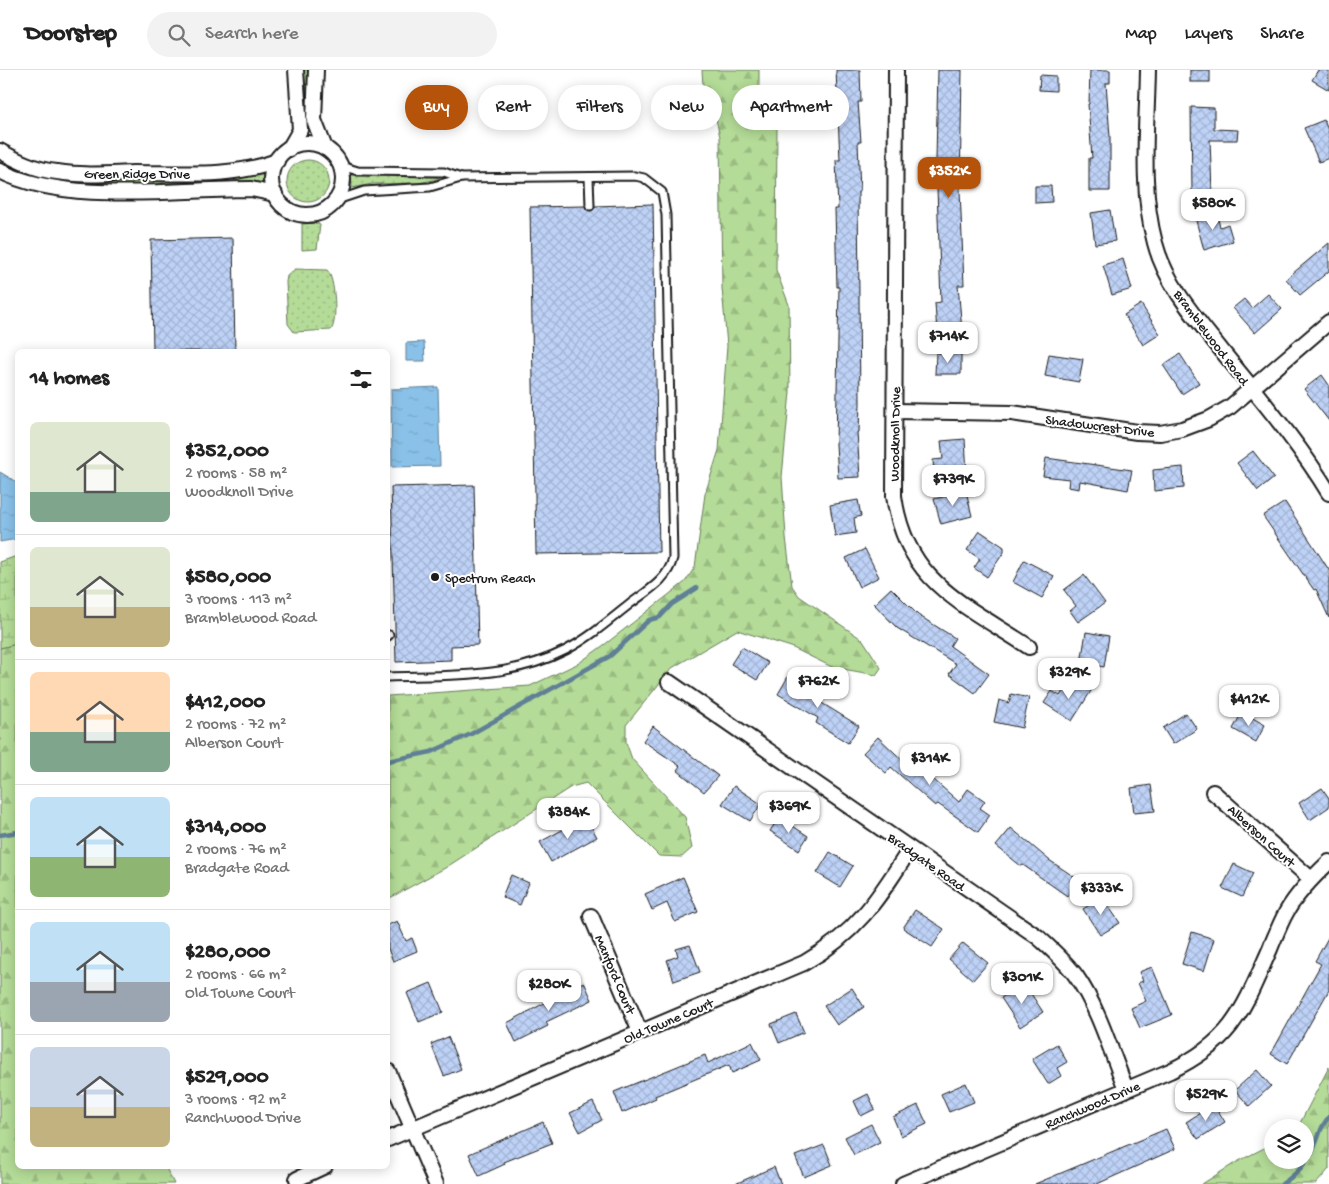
<!DOCTYPE html>
<meta charset="utf-8">
<style>
:root{--surface:#fff;--page:#f2f2f2;--text:#222;--muted:#767676;--line:#e0e0e0;--accent:#b45309}
body{margin:0;font-family:"Gochi Hand",sans-serif;background:var(--page);color:var(--text);height:100vh;display:flex;flex-direction:column;font-size:19px;white-space:nowrap}
*{box-sizing:border-box;margin:0}
p{font-size:16px;color:var(--muted)}
.icon{flex:none;width:28px;height:28px;fill:none;stroke:currentColor;stroke-width:2;stroke-linecap:round;stroke-linejoin:round}
.map{position:relative;flex:1;overflow:hidden}
.side{position:absolute;left:15px;top:279px;width:375px;height:820px;display:flex;flex-direction:column;background:var(--surface);border-radius:8px;box-shadow:0 2px 12px #0003}
.side>*{flex:none}
.hud{position:absolute;left:405px;top:15px;width:475px;height:45px;display:flex;gap:10px}
.tools{position:absolute;left:1264px;top:1049px;display:grid;gap:10px}
.tools a{display:grid;place-items:center;width:50px;height:50px;border-radius:50%;background:var(--surface);box-shadow:0 2px 12px #0003;font-size:25px}
.price{position:absolute;translate:-50% -42px;padding:0 11px;border-radius:10px;background:#fff;color:#222;font-size:16px;line-height:32px;filter:drop-shadow(0 1px 2px #0008)}
.price::after{content:'';position:absolute;left:50%;top:30px;width:15px;height:11px;margin-left:-8px;background:inherit;clip-path:polygon(0 0,100% 0,50% 100%)}
.price.on{background:var(--accent);color:#fff}
ul{padding:0;list-style:none}
li{display:flex;align-items:center;gap:15px;height:125px;padding:0 15px}
li+li{border-top:1px solid var(--line)}
li span{display:grid;place-items:center;flex:none;width:140px;height:100px;border-radius:8px;color:#555}
li>.icon{margin-inline-start:auto}
span .icon{width:60px;height:60px;fill:#fffc;stroke-width:1}
li b{font-size:21px}
h2{display:flex;justify-content:space-between;align-items:center;height:60px;padding:0 15px;font-size:21px}
.chip{padding:0 18px;border-radius:22px;background:var(--surface);box-shadow:0 2px 12px #0003;font-size:18px;line-height:45px}
.chip.on{background:var(--accent);color:#fff}
header{display:flex;align-items:center;gap:30px;box-sizing:border-box;height:70px;padding:0 25px;background:var(--surface);border-bottom:1px solid var(--line)}
header strong{font-size:24px}
nav{display:flex;gap:28px;margin-inline-start:auto;font-size:18px}
.search{width:350px;height:45px;background:var(--page);display:flex;align-items:center;gap:12px;box-sizing:border-box;padding:0 18px;border-radius:28px;color:var(--muted);font-size:19px}
.map>svg:first-child{display:block}
.grass{fill:url(#grass-dots);stroke:#687c5a}
.forest{fill:url(#forest-firs);stroke:#687c5a}
.wetland{fill:url(#wetland-marsh);stroke:#687c5a}
.water{fill:url(#water-ripples);stroke:#5e7f96}
.lines{fill:none;stroke-linecap:round;stroke-linejoin:round}
.stream{stroke:#5e7f96;stroke-width:4.5}
.building{fill:url(#building-cross-hatch);stroke:#1c1c1c}
.service-casing{stroke:#1c1c1c;stroke-width:11}
.minor-casing{stroke:#1c1c1c;stroke-width:18}
.service{stroke:#fff;stroke-width:7}
.minor{stroke:#fff;stroke-width:14}
.poi-dot{fill:#1c1c1c;stroke:#fff;stroke-width:2}
.labels{text-anchor:middle;stroke-width:4;stroke-linejoin:round;paint-order:stroke}
.street-label{font-size:14px;fill:#1c1c1c;stroke:#fff}
.poi-label{font-size:14px;fill:#1c1c1c;stroke:#fff;text-anchor:start}
</style>
<header>
<strong>Doorstep</strong>
<div class="search"><svg class="icon" aria-label="search" viewBox="0 0 24 24"><circle cx="10" cy="10" r="6"/><path d="M15 15l6 6"/></svg>Search here</div>
<nav><a>Map</a><a>Layers</a><a>Share</a></nav>
</header>
<div class="map">
<svg width="1329" height="1114" viewBox="0 0 1329 1114">
<defs>
<pattern id="grass-dots" width="8" height="8" patternUnits="userSpaceOnUse" patternTransform="scale(1.25)"><rect width="8" height="8" fill="#b4db97"/><path d="M2 2h.1M6 6h.1" fill="none" stroke="#9abb82" stroke-width="1.8" stroke-linecap="round"/></pattern>
<pattern id="forest-firs" width="22" height="20" patternUnits="userSpaceOnUse" patternTransform="scale(1.25)"><rect width="22" height="20" fill="#b4db97"/><path d="M5 1l3.5 6h-7zM16 11l3.5 6h-7z" fill="#9abb82"/></pattern>
<pattern id="wetland-marsh" width="20" height="14" patternUnits="userSpaceOnUse" patternTransform="scale(1.25)"><rect width="20" height="14" fill="#b4db97"/><path d="M1 5h8M5 5V1M11 12h8M15 12V8" fill="none" stroke="#9abb82"/></pattern>
<pattern id="water-ripples" width="26" height="14" patternUnits="userSpaceOnUse" patternTransform="scale(1.25)"><rect width="26" height="14" fill="#8ac1e8"/><path d="M2 4q2-2 4 0t4 0M15 11q2-2 4 0t4 0" fill="none" stroke="#76a5c6"/></pattern>
<pattern id="building-cross-hatch" width="8" height="8" patternUnits="userSpaceOnUse" patternTransform="scale(1.25)"><rect width="8" height="8" fill="#bed2f7"/><path d="M0 0l8 8M0 8l8-8" fill="none" stroke="#a3b4d3"/></pattern>
</defs>
<rect width="100%" height="100%" fill="#fff"/>
<filter id="ink" filterUnits="userSpaceOnUse"><feTurbulence type="fractalNoise" baseFrequency=".02" numOctaves="2"/><feDisplacementMap in="SourceGraphic" scale="10" xChannelSelector="R" yChannelSelector="G"/><feConvolveMatrix kernelMatrix="1 2 1 2 8 2 1 2 1" color-interpolation-filters="sRGB"/></filter>
<g filter="url(#ink)">
<g class="grass">
<polygon points="301,0 310,0 306,46"/>
<polygon points="0,87 41,106 39,110 0,96"/>
<circle cx="308" cy="111" r="21"/>
<polygon points="263,103 265,104 265,114 235,113 235,110 237,107"/>
<polygon points="351,105 409,105 442,108 419,113 372,114 352,118"/>
<polygon points="226,107 230,111 229,114 95,117 92,115 94,110"/>
<polygon points="316,153 320,155 317,179 302,180 302,154"/>
<path d="M 295,199 L 327,200 C 335,207 338,252 331,260 L 294,262 L 288,254 L 286,212 L 287,206 Z"/>
</g>
<g class="forest">
<polygon points="702,0 759,0 759,30 777,53 776,200 789,235 790,322 782,407 786,467 792,516 799,526 863,570 881,598 876,605 832,597 791,577 737,560 672,598 626,655 626,672 632,689 685,747 692,778 682,787 659,786 586,713 571,717 445,798 388,829 388,626 530,616 579,593 608,572 685,512 695,497 705,424 719,380 727,276 722,218 720,67 716,49 704,33"/>
<polygon points="17,574 18,1096 165,1096 174,1114 0,1114 0,578"/>
<polygon points="1329,997 1329,1099 1316,1114 1202,1114 1235,1093 1272,1074 1272,1090 1305,1090 1305,1058 1298,1057"/>
</g>
<polygon class="wetland" points="17,486 17,574 0,578 0,492"/>
<g class="water">
<polygon points="424,272 425,291 406,291 406,273"/>
<polygon points="438,317 440,396 392,397 391,319"/>
<polygon points="0,402 18,413 17,469 0,472"/>
</g>
<g class="lines">
<g class="stream">
<polyline points="388,691 431,682 471,664 610,586 649,550 660,547 672,534 697,518"/>
<polyline points="0,765 18,762"/>
<path d="M 1282,1114 C 1296,1105 1308,1091 1315,1075 C 1321,1063 1319,1058 1329,1047"/>
</g>
</g>
<g class="building">
<polygon points="836,0 860,0 861,32 858,32 861,72 858,72 860,122 858,122 860,333 859,362 857,362 860,407 838,408 836,374 839,217 837,217 835,139 838,139 836,90 840,90"/>
<polygon points="938,0 962,0 960,120 964,215 958,215 962,261 937,263 935,233 941,232 936,89"/>
<polygon points="1090,0 1110,0 1110,13 1106,13 1110,67 1110,121 1089,121 1089,88 1092,88 1088,34 1089,34"/>
<rect x="1190" y="0" width="20" height="12"/>
<polygon points="1318,0 1329,0 1329,20 1312,10"/>
<polygon points="1040,5 1056,6 1056,21 1039,20"/>
<polygon points="1191,37 1214,38 1214,59 1238,60 1237,70 1210,70 1212,122 1192,123"/>
<polygon points="1324,50 1329,63 1329,88 1319,92 1304,58"/>
<polygon points="1035,116 1051,116 1052,132 1035,133"/>
<polygon points="653,134 659,482 536,484 530,137 585,136 590,141 593,140 595,136"/>
<polygon points="1110,140 1115,171 1095,174 1091,143"/>
<polygon points="1216,142 1220,157 1228,154 1233,171 1204,180 1195,147"/>
<polygon points="233,168 235,281 153,281 151,170"/>
<polygon points="1329,173 1329,201 1300,225 1286,209"/>
<polygon points="1123,189 1132,219 1112,225 1103,195"/>
<polygon points="1268,224 1282,239 1255,263 1233,238 1244,229 1252,238"/>
<polygon points="1141,234 1160,264 1143,275 1124,245"/>
<polygon points="936,283 961,284 961,304 935,304"/>
<polygon points="1049,284 1083,289 1079,312 1045,306"/>
<polygon points="1180,284 1199,313 1182,324 1163,295"/>
<polygon points="1322,305 1329,315 1329,351 1304,319"/>
<polygon points="965,369 967,404 934,406 933,390 943,389 941,371"/>
<polygon points="1253,381 1274,408 1258,421 1237,393"/>
<polygon points="1046,388 1132,400 1128,420 1080,411 1079,419 1068,417 1069,409 1043,406"/>
<polygon points="1183,397 1184,418 1154,421 1153,400"/>
<polygon points="474,415 478,575 451,576 451,590 396,592 391,417"/>
<polygon points="966,421 972,446 941,454 934,429"/>
<polygon points="858,430 861,446 854,448 856,463 835,466 830,435"/>
<polygon points="1285,432 1329,500 1329,548 1316,519 1314,520 1263,446"/>
<polygon points="980,461 1004,477 1004,482 987,507 974,498 980,489 967,480"/>
<polygon points="865,479 879,507 859,517 846,488"/>
<polygon points="1024,490 1054,506 1042,528 1013,512"/>
<polygon points="1084,505 1105,533 1078,552 1070,541 1076,536 1064,520"/>
<polygon points="891,518 918,545 955,568 950,576 989,604 975,623 949,604 956,594 897,558 874,534"/>
<polygon points="1086,562 1109,566 1104,597 1081,593"/>
<polygon points="742,577 768,593 757,610 731,594"/>
<polygon points="789,605 815,621 812,627 859,656 848,673 816,653 818,648 778,624"/>
<polygon points="1071,608 1091,621 1072,651 1044,633 1052,621 1060,626"/>
<polygon points="1011,624 1029,628 1022,658 994,652 999,630 1009,633"/>
<polygon points="1242,642 1265,655 1256,672 1233,659"/>
<polygon points="1186,643 1197,659 1173,674 1163,658"/>
<polygon points="653,656 718,706 704,722 677,700 680,696 643,671"/>
<polygon points="878,667 913,700 917,695 959,732 968,719 985,731 980,738 990,745 978,762 938,734 935,736 891,697 886,703 863,683"/>
<polygon points="1151,715 1155,741 1134,743 1131,718"/>
<polygon points="734,716 761,734 750,751 722,734"/>
<polygon points="1322,718 1329,728 1329,737 1310,750 1299,733"/>
<polygon points="586,747 597,767 551,792 540,772"/>
<polygon points="779,747 808,766 799,780 770,761"/>
<polygon points="1011,758 1049,790 1079,810 1067,826 1023,795 1021,796 996,776"/>
<polygon points="830,782 853,796 840,817 817,803"/>
<polygon points="1234,794 1253,803 1242,827 1222,818"/>
<polygon points="511,805 529,813 520,835 502,827"/>
<polygon points="683,807 698,842 675,852 667,833 652,840 645,824"/>
<polygon points="1102,827 1120,853 1100,865 1083,839"/>
<polygon points="915,840 944,859 932,877 903,858"/>
<polygon points="397,851 406,871 412,868 417,881 393,891 388,879 388,855"/>
<polygon points="1192,862 1214,869 1204,901 1182,894"/>
<polygon points="1329,866 1329,920 1287,994 1271,984 1321,894 1315,891"/>
<polygon points="963,873 988,893 973,910 949,889"/>
<polygon points="690,875 700,902 674,911 667,890 678,886 676,879"/>
<polygon points="1152,897 1172,945 1140,958 1131,938 1146,931 1138,913 1143,911 1139,902"/>
<polygon points="584,912 592,930 546,952 548,956 516,972 507,953"/>
<polygon points="431,913 443,942 419,952 407,923"/>
<polygon points="1024,913 1043,942 1020,957 1001,928"/>
<polygon points="852,918 864,937 837,955 824,936"/>
<polygon points="796,944 804,962 779,973 771,954"/>
<polygon points="448,967 461,999 444,1006 431,974"/>
<polygon points="752,972 761,990 732,1003 729,995 655,1026 656,1028 622,1043 614,1022 705,985 708,993"/>
<polygon points="1057,974 1067,992 1057,998 1061,1006 1048,1014 1032,989"/>
<polygon points="1257,1000 1271,1016 1249,1036 1235,1020"/>
<polygon points="966,1013 974,1032 949,1042 941,1024"/>
<polygon points="868,1024 875,1039 861,1046 854,1031"/>
<polygon points="593,1032 602,1050 580,1062 570,1043"/>
<polygon points="1214,1034 1225,1052 1198,1069 1186,1052"/>
<polygon points="918,1035 927,1054 901,1066 893,1047"/>
<polygon points="543,1052 552,1073 504,1092 505,1094 479,1106 469,1084"/>
<polygon points="871,1054 880,1072 854,1085 845,1067"/>
<polygon points="1166,1059 1175,1079 1097,1114 1035,1114"/>
<polygon points="824,1075 832,1095 804,1107 795,1086"/>
<polygon points="774,1097 781,1114 735,1114"/>
</g>
<g class="lines">
<defs>
<g id="service">
<polyline points="341,96 358,101 444,102 461,108"/>
<polyline points="589,107 590,136"/>
<path d="M 337,130 L 364,121 L 430,117 L 461,108 L 635,106 L 644,108 L 662,122 L 666,145 L 673,488 C 668,510 647,521 630,534 C 610,550 589,568 566,580 C 510,609 448,605 388,607"/>
<polyline points="388,566 389,565"/>
</g>
<g id="minor">
<polyline points="316,0 314,50 325,78"/>
<path d="M 896,0 L 894,426 C 906,513 963,533 1029,577"/>
<path d="M 1148,0 C 1147,57 1140,118 1155,173 C 1166,215 1196,248 1222,281 C 1259,327 1298,372 1329,423"/>
<circle cx="307" cy="109" r="36"/>
<polyline points="289,79 300,60 296,0"/>
<path d="M 0,81 C 18,91 36,100 57,102 C 82,106 108,104 133,103 C 181,103 232,108 277,91"/>
<path d="M 0,101 C 67,135 176,119 251,119 L 275,124"/>
<polyline points="895,341 1012,343 1137,362 1160,363 1182,359 1209,349 1230,337 1329,252"/>
<path d="M 669,612 L 1038,867 C 1051,879 1065,891 1076,906 C 1099,939 1111,982 1126,1019"/>
<polyline points="1213,722 1311,809"/>
<polyline points="591,846 640,962"/>
<polyline points="388,1001 436,1114"/>
<path d="M 388,1069 L 804,893 C 857,863 878,829 910,779"/>
<polyline points="297,1109 325,1096"/>
<path d="M 903,1114 L 1170,1001 C 1233,971 1243,940 1270,879 C 1275,867 1280,853 1287,841 C 1298,822 1313,807 1329,792"/>
</g>
</defs>
<use href="#service" class="service-casing"/>
<use href="#minor" class="minor-casing"/>
<use href="#service" class="service"/>
<use href="#minor" class="minor"/>
</g>
</g>
<circle class="poi-dot" cx="435" cy="507" r="5"/>
<g class="labels">
<g class="street-label">
<text x="137" y="108">Green Ridge Drive</text>
<text transform="translate(1212 267) rotate(53)" y="5">Bramblewood Road</text>
<text transform="translate(1100 355) rotate(7)" y="5">Shadowcrest Drive</text>
<text transform="translate(894 364) rotate(-89)" y="5">Woodknoll Drive</text>
<text transform="translate(1262 765) rotate(42)" y="5">Alberson Court</text>
<text transform="translate(927 791) rotate(35)" y="5">Bradgate Road</text>
<text transform="translate(616 904) rotate(67)" y="5">Manford Court</text>
<text transform="translate(668 950) rotate(-23)" y="5">Old Towne Court</text>
<text transform="translate(1092 1034) rotate(-23)" y="5">Ranchwood Drive</text>
</g>
<g class="poi-label">
<text x="445" y="512">Spectrum Reach</text>
</g>
</g>
</svg>
<div class="tools">
<a><svg class="icon" aria-label="layers" viewBox="0 0 24 24"><path d="M12 4l9 5-9 5-9-5zM3 14l9 5 9-5"/></svg></a>
</div>
<b class="price on" style="left:949px;top:129px">$352K</b>
<b class="price" style="left:1213px;top:161px">$580K</b>
<b class="price" style="left:948px;top:294px">$714K</b>
<b class="price" style="left:953px;top:437px">$739K</b>
<b class="price" style="left:1069px;top:630px">$329K</b>
<b class="price" style="left:818px;top:639px">$762K</b>
<b class="price" style="left:1249px;top:657px">$412K</b>
<b class="price" style="left:930px;top:716px">$314K</b>
<b class="price" style="left:789px;top:764px">$369K</b>
<b class="price" style="left:568px;top:770px">$384K</b>
<b class="price" style="left:1101px;top:846px">$333K</b>
<b class="price" style="left:1022px;top:935px">$301K</b>
<b class="price" style="left:549px;top:942px">$280K</b>
<b class="price" style="left:1206px;top:1052px">$529K</b>
<div class="hud">
<a class="chip on">Buy</a>
<a class="chip">Rent</a>
<a class="chip">Filters</a>
<a class="chip">New</a>
<a class="chip">Apartment</a>
</div>
<section class="side">
<h2>14 homes<svg class="icon" aria-label="filters" viewBox="0 0 24 24"><path d="M4 7h16M4 17h16"/><circle cx="9" cy="7" r="2"/><circle cx="15" cy="17" r="2"/></svg></h2>
<ul>
<li><span style="background:linear-gradient(#dfe7d0 70%,#7fa58c 0)"><svg class="icon" aria-label="home" viewBox="0 0 24 24"><path d="M3 11l9-7 9 7M6 9v11h12V9"/></svg></span><div><b>$352,000</b><p>2 rooms · 58 m²</p><p>Woodknoll Drive</p></div></li>
<li><span style="background:linear-gradient(#dfe7d0 60%,#c2b280 0)"><svg class="icon" aria-label="home" viewBox="0 0 24 24"><path d="M3 11l9-7 9 7M6 9v11h12V9"/></svg></span><div><b>$580,000</b><p>3 rooms · 113 m²</p><p>Bramblewood Road</p></div></li>
<li><span style="background:linear-gradient(#ffd9b3 60%,#7fa58c 0)"><svg class="icon" aria-label="home" viewBox="0 0 24 24"><path d="M3 11l9-7 9 7M6 9v11h12V9"/></svg></span><div><b>$412,000</b><p>2 rooms · 72 m²</p><p>Alberson Court</p></div></li>
<li><span style="background:linear-gradient(#bfe0f5 60%,#8fb573 0)"><svg class="icon" aria-label="home" viewBox="0 0 24 24"><path d="M3 11l9-7 9 7M6 9v11h12V9"/></svg></span><div><b>$314,000</b><p>2 rooms · 76 m²</p><p>Bradgate Road</p></div></li>
<li><span style="background:linear-gradient(#bfe0f5 60%,#9aa5b1 0)"><svg class="icon" aria-label="home" viewBox="0 0 24 24"><path d="M3 11l9-7 9 7M6 9v11h12V9"/></svg></span><div><b>$280,000</b><p>2 rooms · 66 m²</p><p>Old Towne Court</p></div></li>
<li><span style="background:linear-gradient(#c9d6e8 60%,#c2b280 0)"><svg class="icon" aria-label="home" viewBox="0 0 24 24"><path d="M3 11l9-7 9 7M6 9v11h12V9"/></svg></span><div><b>$529,000</b><p>3 rooms · 92 m²</p><p>Ranchwood Drive</p></div></li>
</ul>
</section>
</div>
